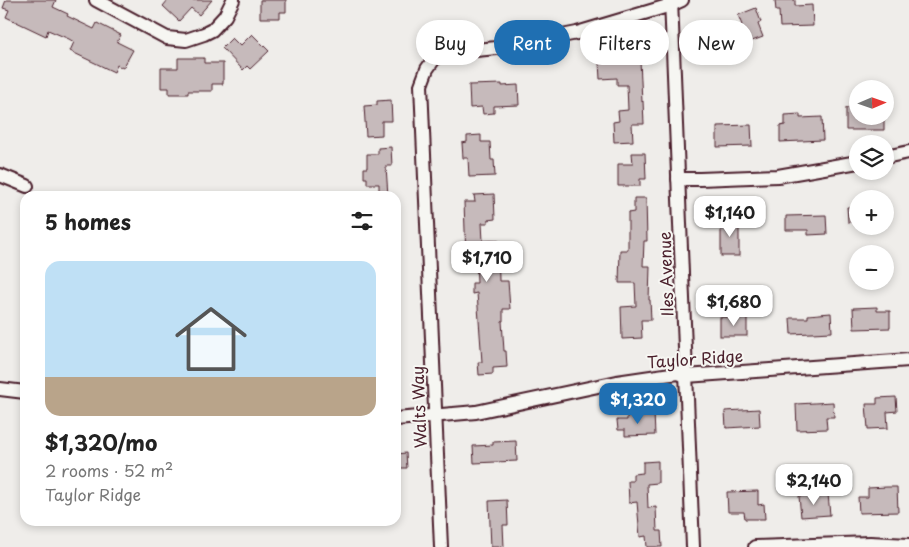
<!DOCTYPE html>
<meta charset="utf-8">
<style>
:root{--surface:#fff;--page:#f6f6f6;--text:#222;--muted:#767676;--accent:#1f6fb2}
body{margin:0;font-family:"Playpen Sans",sans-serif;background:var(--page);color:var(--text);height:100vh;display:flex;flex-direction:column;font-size:19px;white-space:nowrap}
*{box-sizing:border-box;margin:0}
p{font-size:16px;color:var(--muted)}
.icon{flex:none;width:28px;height:28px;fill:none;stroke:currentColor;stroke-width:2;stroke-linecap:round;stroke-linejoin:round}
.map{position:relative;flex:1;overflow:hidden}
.panel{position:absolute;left:20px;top:191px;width:381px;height:335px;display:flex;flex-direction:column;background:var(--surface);border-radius:15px;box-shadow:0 2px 8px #0003}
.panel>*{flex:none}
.hud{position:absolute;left:416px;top:20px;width:418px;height:45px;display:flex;gap:10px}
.needle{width:32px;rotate:88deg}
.controls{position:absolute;left:849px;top:80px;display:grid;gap:10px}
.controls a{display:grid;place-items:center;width:45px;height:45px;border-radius:50%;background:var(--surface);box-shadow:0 2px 8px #0003;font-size:25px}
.price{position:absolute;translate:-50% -42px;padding:0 11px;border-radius:10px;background:#fff;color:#222;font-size:16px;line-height:32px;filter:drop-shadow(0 1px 2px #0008)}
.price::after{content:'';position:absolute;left:50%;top:30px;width:15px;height:11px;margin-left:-8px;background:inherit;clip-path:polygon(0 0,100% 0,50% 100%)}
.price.selected{background:var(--accent);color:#fff}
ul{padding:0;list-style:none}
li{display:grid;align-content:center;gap:10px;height:265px;padding:0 25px}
li span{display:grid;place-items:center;height:155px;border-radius:15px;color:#555}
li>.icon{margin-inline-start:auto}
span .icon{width:90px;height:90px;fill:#fffc;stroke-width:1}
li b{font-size:21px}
h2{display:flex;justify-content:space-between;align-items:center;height:60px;padding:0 25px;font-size:21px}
.pill{padding:0 18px;border-radius:22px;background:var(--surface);box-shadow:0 2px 8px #0003;font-size:18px;line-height:45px}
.pill.selected{background:var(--accent);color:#fff}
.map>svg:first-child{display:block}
.building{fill:#c6babb;stroke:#4a1f2b}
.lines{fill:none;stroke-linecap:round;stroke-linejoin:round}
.minor-casing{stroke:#4a1f2b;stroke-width:16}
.minor{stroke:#f6f6f2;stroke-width:12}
.labels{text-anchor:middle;stroke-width:4;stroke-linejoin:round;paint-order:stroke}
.street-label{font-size:16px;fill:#4a1f2b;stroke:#f6f6f2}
</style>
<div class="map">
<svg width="909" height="547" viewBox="0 0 909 547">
<rect width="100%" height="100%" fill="#efedea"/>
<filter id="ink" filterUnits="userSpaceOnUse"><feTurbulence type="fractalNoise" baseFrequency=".02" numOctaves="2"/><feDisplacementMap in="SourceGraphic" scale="10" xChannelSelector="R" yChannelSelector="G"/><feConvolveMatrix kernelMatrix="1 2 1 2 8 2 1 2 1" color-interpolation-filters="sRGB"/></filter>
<g filter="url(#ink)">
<g class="building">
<polygon points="6,0 56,0 53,7 68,14 67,16 94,29 97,23 121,35 117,42 133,50 123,68 117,65 114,72 70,51 74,42 69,39 48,30 46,36 6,17 9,10 3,8"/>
<polygon points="168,0 212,0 199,15 191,8 179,21 163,6"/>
<polygon points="260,0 286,0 286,12 280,12 280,18 260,18"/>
<polygon points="775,0 795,0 795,6 812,5 813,26 780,27 779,11 776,11"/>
<polygon points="756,8 761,22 758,24 763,37 727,50 720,33 742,25 738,15"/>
<polygon points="252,34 269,51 250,69 247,66 243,70 222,48 232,38 240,46"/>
<polygon points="178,58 204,58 204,63 223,63 223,84 212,84 212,91 188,91 188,94 169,94 169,88 161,88 161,68 178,68"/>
<polygon points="640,60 642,102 643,101 644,124 632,124 633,141 614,142 613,122 619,121 618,111 628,110 627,85 617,85 617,78 600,79 599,62"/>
<polygon points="502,84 502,86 518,85 519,105 494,106 494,113 483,114 482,107 470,108 469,85"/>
<polygon points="391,100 392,121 382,121 382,135 366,136 364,106 377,105 377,101"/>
<polygon points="846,108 858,108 858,116 884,116 884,130 846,130"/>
<polygon points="800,114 800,118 822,117 823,140 780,142 780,126 785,125 785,115"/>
<polygon points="751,125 752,146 717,147 717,126"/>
<polygon points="481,135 481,142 490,142 491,160 494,160 495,176 469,177 468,158 463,158 462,143 467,142 467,136"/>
<polygon points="391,147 392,166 386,166 388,196 379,196 379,184 367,184 367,178 364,178 364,168 367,168 367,154 378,154 378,148"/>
<polygon points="632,153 645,153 646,179 640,179 640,186 618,186 618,164 633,164"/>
<polygon points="494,194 495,219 488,220 488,223 482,223 483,241 498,240 499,281 508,281 510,309 503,309 503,321 502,321 504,351 506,351 507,367 493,368 493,374 479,375 478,362 482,362 477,293 472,294 472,283 477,283 476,257 466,258 464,202 475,202 474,195"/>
<polygon points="634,198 646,198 647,241 644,241 643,266 650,266 649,300 650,300 651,320 641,320 642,338 622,339 621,307 636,306 635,283 619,283 620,250 628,250 628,213 634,212"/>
<polygon points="847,207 858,207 858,221 848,222"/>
<polygon points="826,215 827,234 808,235 808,230 786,230 786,216"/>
<rect x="721" y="219" width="18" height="37"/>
<polygon points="877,307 877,311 890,311 890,328 854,329 853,308"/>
<polygon points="831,313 832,332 791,334 790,318 808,318 808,315"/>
<rect x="720" y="317" width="27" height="19"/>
<polygon points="896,397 897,411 887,412 888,428 868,429 866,404 877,404 877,398"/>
<polygon points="833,402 834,417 826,417 827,429 797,430 796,404"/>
<polygon points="759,409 760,426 726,428 725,411"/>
<polygon points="627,413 654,413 655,435 625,436 625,430 618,430 617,420 627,420"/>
<polygon points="516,441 517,461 474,463 473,446 493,445 493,442"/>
<polygon points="406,453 407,468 396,468 396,454"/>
<polygon points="658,461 658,483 647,484 648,508 656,507 657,531 661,531 662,547 647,547 646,536 640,537 637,502 629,503 628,481 633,481 633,474 643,473 643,462"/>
<polygon points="887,487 897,487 898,512 859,513 858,497 868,497 868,488"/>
<polygon points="758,491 758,505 764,504 765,519 745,519 744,512 728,512 727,492"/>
<polygon points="828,494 830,515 801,517 799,496"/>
<polygon points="507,500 508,525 503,525 504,547 491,547 489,501"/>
</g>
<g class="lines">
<defs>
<g id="minor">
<polyline points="96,0 167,38 186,40 204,34 212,30 225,16 233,0"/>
<polyline points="671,0 693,547"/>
<polyline points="885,157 909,152"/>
<polyline points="0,175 27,186"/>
<polyline points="678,179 700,179 778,176 858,162"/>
<polyline points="0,389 25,392"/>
<polyline points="396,419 476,412 617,382 678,373 686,376 909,360"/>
<polyline points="441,547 421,85 427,69 434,59 445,53 507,47 577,33 671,5 682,0"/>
<polyline points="755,547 870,543 909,545"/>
</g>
</defs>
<use href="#minor" class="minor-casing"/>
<use href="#minor" class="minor"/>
</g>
</g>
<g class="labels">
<g class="street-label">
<text transform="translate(666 274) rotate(-92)" y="6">Iles Avenue</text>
<text transform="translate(695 359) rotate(-4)" y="6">Taylor Ridge</text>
<text transform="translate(419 407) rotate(-92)" y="6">Walts Way</text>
</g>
</g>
</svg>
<div class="controls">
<a><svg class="needle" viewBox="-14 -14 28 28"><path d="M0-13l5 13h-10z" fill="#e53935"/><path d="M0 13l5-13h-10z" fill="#767676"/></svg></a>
<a><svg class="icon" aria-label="layers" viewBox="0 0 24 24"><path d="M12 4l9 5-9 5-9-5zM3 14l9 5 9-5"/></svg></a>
<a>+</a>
<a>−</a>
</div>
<b class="price" style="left:730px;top:238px">$1,140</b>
<b class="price" style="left:487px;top:283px">$1,710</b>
<b class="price" style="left:734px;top:327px">$1,680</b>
<b class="price selected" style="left:638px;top:425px">$1,320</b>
<b class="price" style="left:814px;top:506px">$2,140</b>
<div class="hud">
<a class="pill">Buy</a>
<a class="pill selected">Rent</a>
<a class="pill">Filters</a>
<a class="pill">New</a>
</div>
<section class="panel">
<h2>5 homes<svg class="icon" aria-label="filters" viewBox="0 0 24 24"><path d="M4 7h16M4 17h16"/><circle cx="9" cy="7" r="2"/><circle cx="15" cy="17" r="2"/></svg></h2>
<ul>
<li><span style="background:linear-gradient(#bfe0f5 75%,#b9a48a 0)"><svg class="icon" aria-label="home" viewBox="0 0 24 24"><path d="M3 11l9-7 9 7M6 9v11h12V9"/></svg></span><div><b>$1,320/mo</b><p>2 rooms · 52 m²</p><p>Taylor Ridge</p></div></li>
</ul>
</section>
</div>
